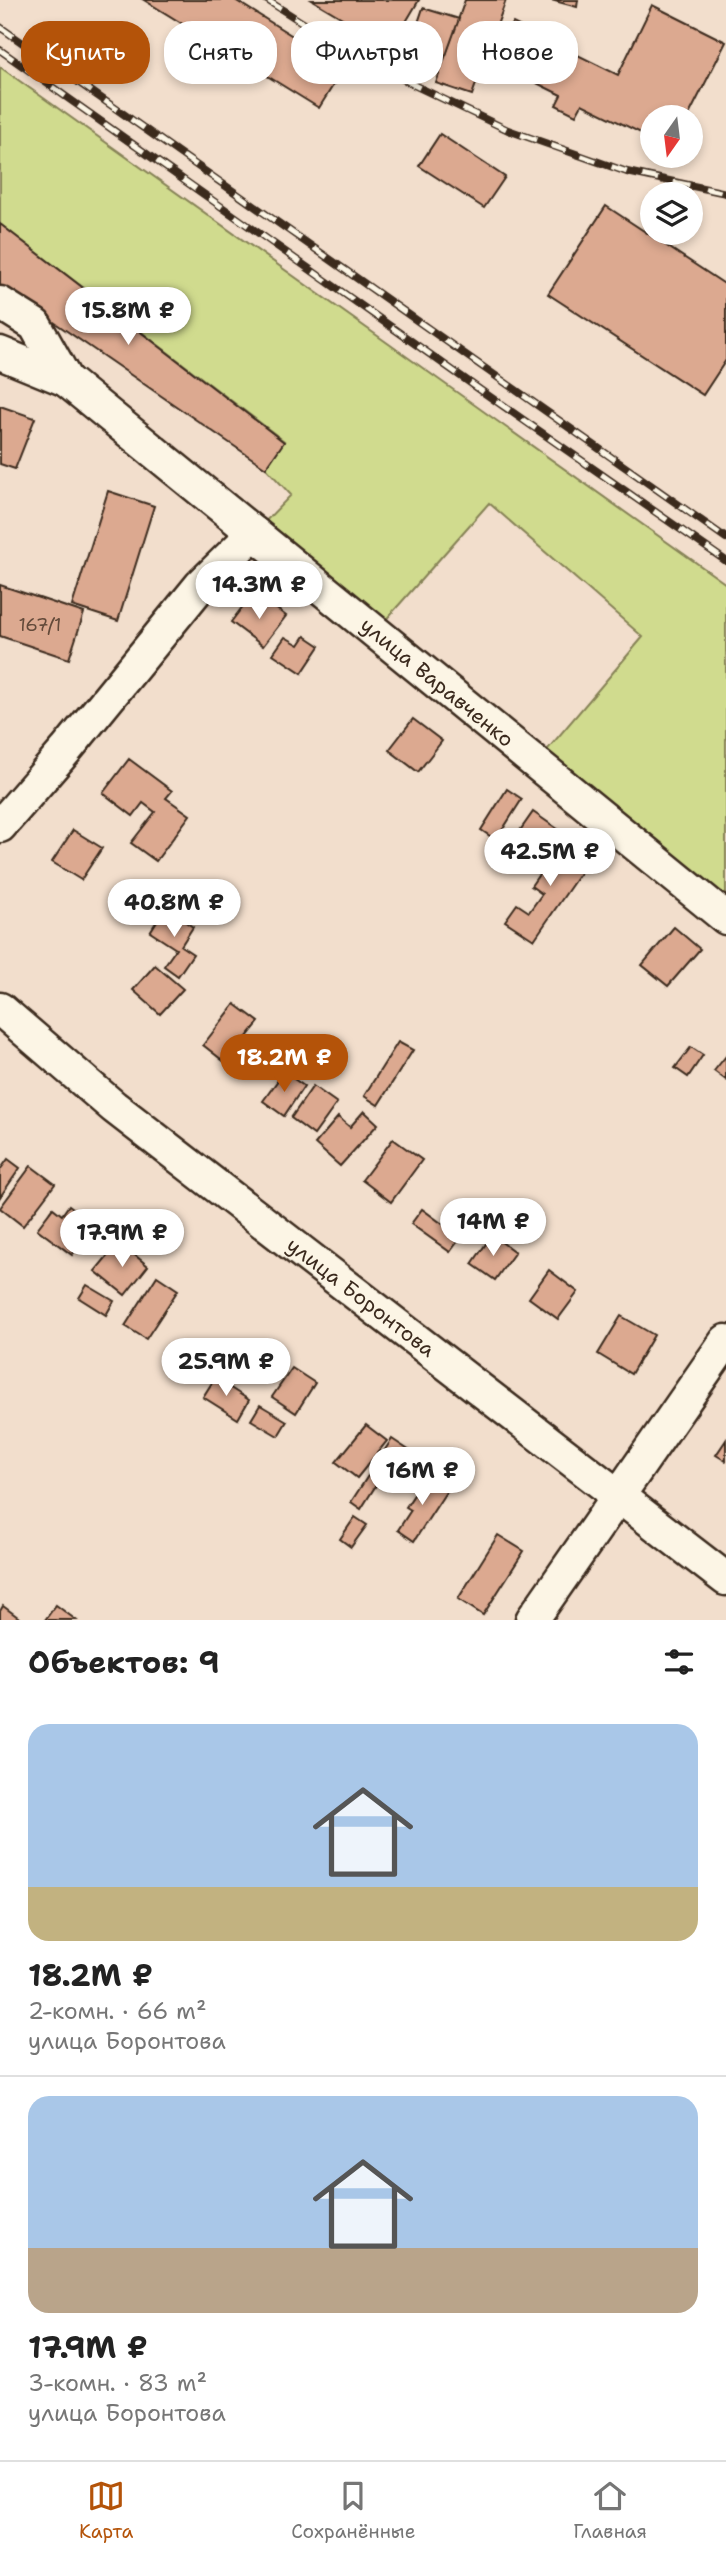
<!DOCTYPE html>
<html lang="ru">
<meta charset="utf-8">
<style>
:root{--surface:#fff;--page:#f6f6f6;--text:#222;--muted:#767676;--line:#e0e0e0;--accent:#b45309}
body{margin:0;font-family:"Shantell Sans",sans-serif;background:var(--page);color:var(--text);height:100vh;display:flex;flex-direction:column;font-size:26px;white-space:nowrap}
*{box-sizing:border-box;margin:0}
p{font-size:23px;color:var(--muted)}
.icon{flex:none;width:38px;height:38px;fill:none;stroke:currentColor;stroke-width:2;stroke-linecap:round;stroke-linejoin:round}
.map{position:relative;height:1620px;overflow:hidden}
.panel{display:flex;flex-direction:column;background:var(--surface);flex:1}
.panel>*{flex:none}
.top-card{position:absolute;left:21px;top:21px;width:684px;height:63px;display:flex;gap:14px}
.needle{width:46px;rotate:194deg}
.fabs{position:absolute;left:640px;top:105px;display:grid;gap:14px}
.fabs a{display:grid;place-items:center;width:63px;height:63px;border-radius:50%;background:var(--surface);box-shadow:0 4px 10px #0003;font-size:35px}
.price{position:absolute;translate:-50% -60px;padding:0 16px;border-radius:24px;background:#fff;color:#222;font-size:23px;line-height:46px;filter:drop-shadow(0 2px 4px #0008)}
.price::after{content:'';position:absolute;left:50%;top:42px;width:21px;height:16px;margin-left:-10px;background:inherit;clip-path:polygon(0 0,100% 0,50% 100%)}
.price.on{background:var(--accent);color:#fff}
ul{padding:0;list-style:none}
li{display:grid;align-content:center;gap:14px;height:371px;padding:0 28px}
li+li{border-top:2px solid var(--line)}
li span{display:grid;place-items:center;height:217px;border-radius:21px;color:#555}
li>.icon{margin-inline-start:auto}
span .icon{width:126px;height:126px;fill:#fffc;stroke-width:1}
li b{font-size:30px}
h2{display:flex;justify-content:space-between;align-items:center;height:84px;padding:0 28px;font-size:30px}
.tag{padding:0 24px;border-radius:28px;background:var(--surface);box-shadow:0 4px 10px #0003;font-size:24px;line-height:63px}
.tag.on{background:var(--accent);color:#fff}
.tab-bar{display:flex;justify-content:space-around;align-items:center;height:98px;border-top:2px solid var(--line);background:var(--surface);font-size:19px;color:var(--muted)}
.tab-bar a{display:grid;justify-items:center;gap:4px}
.tab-bar .on{color:var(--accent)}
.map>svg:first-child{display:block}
.green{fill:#d0db8e;stroke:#868256;stroke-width:2}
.building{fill:#dca990;stroke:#3b2a1e;stroke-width:2}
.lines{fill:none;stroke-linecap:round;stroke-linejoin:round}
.minor-casing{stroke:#3b2a1e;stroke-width:37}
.minor{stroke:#fcf5e5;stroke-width:32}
.rail-casing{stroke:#3b2a1e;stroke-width:8}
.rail{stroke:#fcf5e5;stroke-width:5;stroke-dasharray:16;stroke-linecap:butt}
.labels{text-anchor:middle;stroke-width:7;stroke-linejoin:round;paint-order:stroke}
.number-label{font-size:18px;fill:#634a3a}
.street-label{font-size:21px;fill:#3b2a1e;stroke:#fcf5e5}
</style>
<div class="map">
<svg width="726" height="1620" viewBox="0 0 726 1620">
<rect width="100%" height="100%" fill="#f2decc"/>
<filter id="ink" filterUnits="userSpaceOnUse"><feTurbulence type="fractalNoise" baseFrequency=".0143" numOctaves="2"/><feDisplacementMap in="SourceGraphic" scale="14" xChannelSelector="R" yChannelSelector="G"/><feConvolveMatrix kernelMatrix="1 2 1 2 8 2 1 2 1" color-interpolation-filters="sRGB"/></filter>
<g filter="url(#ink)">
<polygon class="green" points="0,67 726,584 726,918 536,763 643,637 489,503 375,632 254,533 291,495 266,468 284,441 0,224"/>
<g class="building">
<polygon points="144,0 235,0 344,68 319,108"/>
<polygon points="312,0 419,0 391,47"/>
<polygon points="465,0 506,0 472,95 436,83"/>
<polygon points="551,0 578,0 577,7"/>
<polygon points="652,5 726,42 688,117 653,117 653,139 582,104 576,115 556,105 561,95 494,62 513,23 618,75"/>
<polygon points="423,8 459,19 446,55 411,44"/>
<polygon points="440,134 505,177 484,208 419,166"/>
<polygon points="606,206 726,285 726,360 703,395 548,294"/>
<polygon points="0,224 284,442 266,468 0,285"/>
<polygon points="0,406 35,418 15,469 0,464"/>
<polygon points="108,491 154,506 118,621 72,606"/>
<polygon points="0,585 84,613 69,659 0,636"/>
<polygon points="265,600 286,616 263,646 231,622 247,601 258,609"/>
<polygon points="305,636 320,646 302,673 273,654 285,637 299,645"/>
<polygon points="413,719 442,741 418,772 389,750"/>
<polygon points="129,759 172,791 166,798 190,815 156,861 131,843 155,812 143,803 133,816 103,793"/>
<polygon points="507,789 522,799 496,840 481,830"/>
<polygon points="533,812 562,832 541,863 512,842"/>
<polygon points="73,830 102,848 81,880 52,862"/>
<polygon points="564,838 591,857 534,940 505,921 517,904 529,912 542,894 531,886"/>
<polygon points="165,908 193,927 181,946 193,954 178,976 164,966 176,949 150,932"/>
<polygon points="674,927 700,949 668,986 642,965"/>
<polygon points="155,965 183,989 160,1014 133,990"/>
<polygon points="235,1004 259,1022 226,1063 203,1045"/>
<polygon points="398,1042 413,1050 378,1105 364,1096"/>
<polygon points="691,1047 703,1055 688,1077 675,1068"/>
<polygon points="726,1056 726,1080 714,1071"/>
<polygon points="284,1072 304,1086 284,1116 263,1101"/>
<polygon points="313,1086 337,1103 314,1135 291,1118"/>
<polygon points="364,1111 378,1124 340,1166 315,1144 338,1117 350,1127"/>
<polygon points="393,1139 422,1160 391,1202 362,1180"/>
<polygon points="8,1159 20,1168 0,1197 0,1170"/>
<polygon points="31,1166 55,1184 23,1226 0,1208"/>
<polygon points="69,1205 94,1224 72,1255 37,1229 53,1208 62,1215"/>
<polygon points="457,1207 474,1219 450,1252 411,1224 422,1209 444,1225"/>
<polygon points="492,1235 515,1252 495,1280 472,1264"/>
<polygon points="119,1242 148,1266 125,1295 95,1271"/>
<polygon points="549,1270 578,1292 558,1319 529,1298"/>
<polygon points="157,1276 178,1290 146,1339 125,1326"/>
<polygon points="87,1285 114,1301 106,1315 79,1298"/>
<polygon points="621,1316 654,1335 631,1374 598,1354"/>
<polygon points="292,1368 315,1383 296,1413 272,1397"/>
<polygon points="215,1378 249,1400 238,1419 203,1397"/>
<polygon points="260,1405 287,1421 278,1436 251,1420"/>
<polygon points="366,1425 387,1441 357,1478 336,1462"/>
<polygon points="392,1439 413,1453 391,1486 380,1479 361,1509 351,1502"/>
<polygon points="726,1440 726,1461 716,1455"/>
<polygon points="427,1475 448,1489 414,1541 398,1530 411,1510 406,1507"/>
<polygon points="355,1517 367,1525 351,1547 340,1539"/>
<polygon points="498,1535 524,1551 483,1615 458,1599"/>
<polygon points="56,1605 76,1620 45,1620"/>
<polygon points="3,1606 22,1620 0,1620 0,1611"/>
</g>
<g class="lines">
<defs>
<g id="minor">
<path id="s1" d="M 0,303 L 35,325 L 66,380 L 726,918"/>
<polyline points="0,353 66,380"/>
<polyline points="0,826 66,750 200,586 254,533"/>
<path id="s2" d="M 0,1009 L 114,1107 L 726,1579"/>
<polyline points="532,1620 726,1341"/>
</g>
</defs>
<use href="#minor" class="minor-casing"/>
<use href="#minor" class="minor"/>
<defs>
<g id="rail">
<polyline points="267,0 311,28 416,86 508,130 627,172 726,193"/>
<polyline points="0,27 726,538"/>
<polyline points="0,50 486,394 726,561"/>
</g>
</defs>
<use href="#rail" class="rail-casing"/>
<use href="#rail" class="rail"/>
</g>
</g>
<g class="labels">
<g class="number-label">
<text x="40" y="631">167/1</text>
</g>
<g class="street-label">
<text dy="7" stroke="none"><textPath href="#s1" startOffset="583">улица Варавченко</textPath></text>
<text dy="7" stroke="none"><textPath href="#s2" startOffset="462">улица Боронтова</textPath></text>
</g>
</g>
</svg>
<div class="fabs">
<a><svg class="needle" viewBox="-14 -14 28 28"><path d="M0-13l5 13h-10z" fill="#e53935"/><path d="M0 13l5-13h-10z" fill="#767676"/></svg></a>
<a><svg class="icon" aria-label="layers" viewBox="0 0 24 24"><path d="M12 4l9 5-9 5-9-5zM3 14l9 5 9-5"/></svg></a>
</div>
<b class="price" style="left:128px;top:347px">15.8M ₽</b>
<b class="price" style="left:259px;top:621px">14.3M ₽</b>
<b class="price" style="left:550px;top:888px">42.5M ₽</b>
<b class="price" style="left:174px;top:939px">40.8M ₽</b>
<b class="price on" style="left:284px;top:1094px">18.2M ₽</b>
<b class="price" style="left:493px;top:1258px">14M ₽</b>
<b class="price" style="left:122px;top:1269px">17.9M ₽</b>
<b class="price" style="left:226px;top:1398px">25.9M ₽</b>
<b class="price" style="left:422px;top:1507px">16M ₽</b>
<div class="top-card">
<a class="tag on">Купить</a>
<a class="tag">Снять</a>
<a class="tag">Фильтры</a>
<a class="tag">Новое</a>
</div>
</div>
<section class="panel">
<h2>Объектов: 9<svg class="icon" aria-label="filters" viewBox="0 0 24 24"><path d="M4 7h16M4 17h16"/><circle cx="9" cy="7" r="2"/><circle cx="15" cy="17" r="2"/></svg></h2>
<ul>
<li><span style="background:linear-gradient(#a9c7e8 75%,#c2b280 0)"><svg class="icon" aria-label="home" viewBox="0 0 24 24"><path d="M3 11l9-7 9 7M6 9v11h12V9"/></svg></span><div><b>18.2M ₽</b><p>2-комн. · 66 m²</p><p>улица Боронтова</p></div></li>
<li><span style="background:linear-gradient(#a9c7e8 70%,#b9a48a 0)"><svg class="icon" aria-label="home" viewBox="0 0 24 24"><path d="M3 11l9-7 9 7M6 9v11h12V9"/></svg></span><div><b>17.9M ₽</b><p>3-комн. · 83 m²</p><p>улица Боронтова</p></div></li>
</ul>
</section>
<nav class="tab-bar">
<a class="on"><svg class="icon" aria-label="map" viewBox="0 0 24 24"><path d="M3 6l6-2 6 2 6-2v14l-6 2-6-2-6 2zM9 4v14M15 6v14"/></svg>Карта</a>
<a><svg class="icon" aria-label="saved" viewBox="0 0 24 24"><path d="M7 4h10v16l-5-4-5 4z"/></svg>Сохранённые</a>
<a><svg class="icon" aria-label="home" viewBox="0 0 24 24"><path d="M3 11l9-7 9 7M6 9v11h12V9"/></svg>Главная</a>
</nav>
